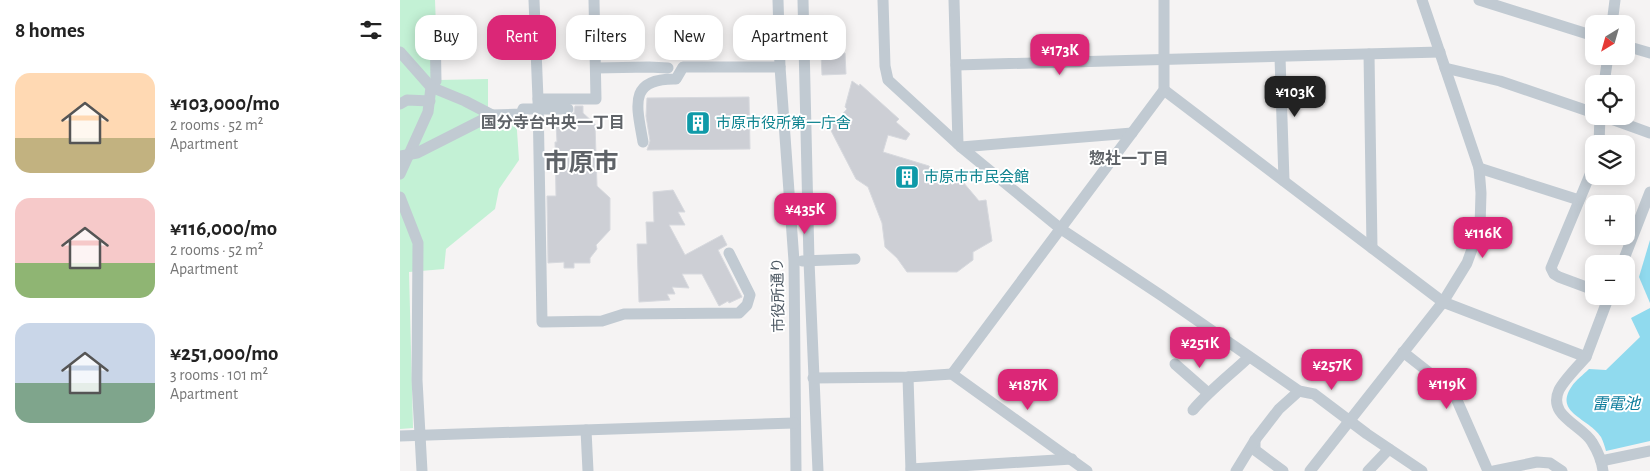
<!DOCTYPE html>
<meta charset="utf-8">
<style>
:root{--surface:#fff;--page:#f6f6f6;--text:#222;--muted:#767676;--accent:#db2777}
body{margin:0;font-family:"Alegreya Sans","Noto Sans JP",sans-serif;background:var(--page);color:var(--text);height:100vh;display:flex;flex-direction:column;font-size:19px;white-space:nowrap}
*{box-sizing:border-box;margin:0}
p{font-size:16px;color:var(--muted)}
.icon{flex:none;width:28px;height:28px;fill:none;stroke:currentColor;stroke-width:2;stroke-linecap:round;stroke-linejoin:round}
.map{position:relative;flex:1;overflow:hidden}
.panel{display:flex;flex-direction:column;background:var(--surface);width:400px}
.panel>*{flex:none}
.top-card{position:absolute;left:15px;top:15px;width:475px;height:45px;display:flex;gap:10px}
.needle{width:32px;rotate:217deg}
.controls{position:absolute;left:1185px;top:15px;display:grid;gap:10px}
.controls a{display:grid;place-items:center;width:50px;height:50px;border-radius:10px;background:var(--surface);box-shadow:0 2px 12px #0003;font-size:25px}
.price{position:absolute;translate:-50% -42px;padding:0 11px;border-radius:10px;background:var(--accent);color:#fff;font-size:16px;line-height:32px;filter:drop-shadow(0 1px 2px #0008)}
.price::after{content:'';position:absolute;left:50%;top:30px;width:15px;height:11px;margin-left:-8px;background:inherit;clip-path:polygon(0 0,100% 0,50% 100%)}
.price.on{background:#222;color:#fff}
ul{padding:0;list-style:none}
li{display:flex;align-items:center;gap:15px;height:125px;padding:0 15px}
li span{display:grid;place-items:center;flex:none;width:140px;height:100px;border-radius:15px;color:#555}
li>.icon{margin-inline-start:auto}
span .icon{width:60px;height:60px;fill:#fffc;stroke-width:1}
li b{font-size:21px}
h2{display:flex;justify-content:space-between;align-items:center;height:60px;padding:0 15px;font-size:21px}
.tag{padding:0 18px;border-radius:15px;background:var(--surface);box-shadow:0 2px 12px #0003;font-size:18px;line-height:45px}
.tag.on{background:var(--accent);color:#fff}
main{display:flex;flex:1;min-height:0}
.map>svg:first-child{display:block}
.green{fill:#c3f1d5}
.water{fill:#90daee}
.building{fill:#cdcfd5;stroke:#d7d9de}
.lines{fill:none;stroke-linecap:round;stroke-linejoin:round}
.minor{stroke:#c1cad2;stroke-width:11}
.labels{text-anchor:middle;stroke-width:4;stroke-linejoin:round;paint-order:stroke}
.culture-label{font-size:15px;fill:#0d838f;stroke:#fff;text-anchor:start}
.street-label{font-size:15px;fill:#4a5661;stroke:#fff}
.neighbourhood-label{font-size:16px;font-weight:bold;fill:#5f6368;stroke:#fff}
.water-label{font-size:16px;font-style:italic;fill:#0c7c9b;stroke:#fff}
.town-label{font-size:25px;font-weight:bold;fill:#5f6368;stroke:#fff}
</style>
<main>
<section class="panel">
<h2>8 homes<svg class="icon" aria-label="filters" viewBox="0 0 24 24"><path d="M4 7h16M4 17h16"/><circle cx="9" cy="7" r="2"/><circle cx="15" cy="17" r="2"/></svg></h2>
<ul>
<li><span style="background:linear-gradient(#ffd9b3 65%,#c2b280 0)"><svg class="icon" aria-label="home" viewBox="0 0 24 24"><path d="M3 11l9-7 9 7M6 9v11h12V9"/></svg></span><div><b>¥103,000/mo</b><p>2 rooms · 52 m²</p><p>Apartment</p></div></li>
<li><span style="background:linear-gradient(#f6c9c9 65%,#8fb573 0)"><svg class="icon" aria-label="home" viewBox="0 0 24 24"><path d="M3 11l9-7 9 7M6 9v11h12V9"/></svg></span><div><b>¥116,000/mo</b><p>2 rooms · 52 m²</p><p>Apartment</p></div></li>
<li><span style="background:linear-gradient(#c9d6e8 60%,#7fa58c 0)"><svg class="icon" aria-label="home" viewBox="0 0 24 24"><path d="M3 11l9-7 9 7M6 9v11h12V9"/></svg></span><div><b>¥251,000/mo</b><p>3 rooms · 101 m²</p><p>Apartment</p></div></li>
</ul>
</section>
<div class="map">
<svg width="1250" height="471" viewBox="0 0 1250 471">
<rect width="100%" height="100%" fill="#f5f3f3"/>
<polygon class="green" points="0,0 35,0 38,80 88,79 88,112 116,116 119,160 99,189 95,209 46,249 44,269 9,272 13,428 0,429"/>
<g class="water">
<polygon points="1250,240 1250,303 1239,277"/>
<path d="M 1250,308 L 1250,441 L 1206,451 C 1205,447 1203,441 1201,437 C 1189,418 1153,413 1172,386 C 1176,380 1183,375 1189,369 L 1206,370 L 1240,337 L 1231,318 Z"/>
</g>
<g class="building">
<polygon points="445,53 446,74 422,75 421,54"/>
<polygon points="452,81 459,86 460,84 499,119 496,122 510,134 506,140 488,135 483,152 529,166 531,169 558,176 579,201 586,200 592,241 573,252 573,260 557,272 507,272 497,258 485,247 482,223 468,187 456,179 426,121 428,116 438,119 447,109 445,107"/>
<polygon points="349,97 350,149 247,150 250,141 246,116 247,98"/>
<polygon points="175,106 183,106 183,113 195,124 197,186 210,198 210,230 196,245 197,249 190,258 190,263 174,263 174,268 164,268 164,262 148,263 147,196 156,196 155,142 157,142 156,124 170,124 169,116 174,113"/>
<polygon points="273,190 285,212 278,212 285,225 269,225 285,255 322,235 327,245 318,250 342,297 329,303 328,301 319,306 302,274 282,274 289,288 272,287 275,294 267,294 270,300 239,302 237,244 247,244 246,222 254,222 253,192"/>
</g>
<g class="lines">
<g class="minor">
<polyline points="134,0 138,99 142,322 202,321 224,314 339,313 347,305 350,295 329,253"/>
<polyline points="378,0 380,67 394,261 396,471"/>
<polyline points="403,0 409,261 418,471"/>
<polyline points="483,0 485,66 488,80 561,147 661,229 762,296 899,391 914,394 967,434 1022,471"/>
<polyline points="554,0 558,144"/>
<polyline points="1079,0 1194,36"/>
<polyline points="1212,24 1215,0"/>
<polyline points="35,25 36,81 31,87 65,101 92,115"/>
<polyline points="1226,46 1250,53"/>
<polyline points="0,52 31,87 28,112 0,174"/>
<polyline points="969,54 972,248"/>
<polyline points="880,57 884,181"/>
<polyline points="556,65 1040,52"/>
<polyline points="196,68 249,67 268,68"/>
<polyline points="1045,68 1100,81 1194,113"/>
<polyline points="1204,84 1208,56"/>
<polyline points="764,90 1043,302 1186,357 1209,296"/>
<polyline points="138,99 196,99 194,0"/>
<polyline points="0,104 7,100 30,101"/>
<polyline points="1203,116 1250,133"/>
<path d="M 243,142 C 237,107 227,78 276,79 L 283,67 L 380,67"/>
<polyline points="1199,144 1200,116"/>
<polyline points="561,147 732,133"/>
<polyline points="0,156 17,153 92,115 121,114 123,109 168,109"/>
<polyline points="1194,165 1151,268 1154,274 1159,277 1194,290"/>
<polyline points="1079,168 1179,200"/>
<polyline points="0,197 18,243 17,380 22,471"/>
<polyline points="402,261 455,259"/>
<polyline points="1222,264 1250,192"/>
<polyline points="1003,352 1050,389 1056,398 1088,471"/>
<path d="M 1186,357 C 1178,366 1164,380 1159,390 C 1147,416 1182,425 1192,442 C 1197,450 1202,462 1203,471"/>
<polyline points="775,364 808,393"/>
<polyline points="552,374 764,90 764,0"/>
<polyline points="508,377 511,471"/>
<polyline points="413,378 508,377 552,374 687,471"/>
<path d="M 793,410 C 810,390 830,375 849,357"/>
<polyline points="186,430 188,471"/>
<polyline points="0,436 394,423"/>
<polyline points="855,440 855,450 883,471"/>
<polyline points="1201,461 1250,451"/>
<polyline points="511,469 672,459"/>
<polyline points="836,471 855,440 879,409 899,391"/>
<polyline points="910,471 1043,302 1067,263 1080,227 1081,193 1079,168 1022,0"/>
<polyline points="968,471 989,449"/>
<polyline points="1094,471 1137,462 1150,463 1162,471"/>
</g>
</g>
<defs>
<symbol id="building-square" viewBox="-11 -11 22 22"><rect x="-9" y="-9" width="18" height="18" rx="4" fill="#0f9aa8" stroke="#fff"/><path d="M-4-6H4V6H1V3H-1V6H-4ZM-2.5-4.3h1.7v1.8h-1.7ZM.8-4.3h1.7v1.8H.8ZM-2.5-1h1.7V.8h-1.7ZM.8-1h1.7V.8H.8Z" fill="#fff"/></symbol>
</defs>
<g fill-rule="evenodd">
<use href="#building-square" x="284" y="109" width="28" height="28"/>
<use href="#building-square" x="493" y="163" width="28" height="28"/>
</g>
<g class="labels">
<g class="culture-label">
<text x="316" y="128">市原市役所第一庁舎</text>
<text x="524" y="182">市原市市民会館</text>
</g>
<g class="street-label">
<text transform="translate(378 295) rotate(-91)" y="5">市役所通り</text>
</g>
<g class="neighbourhood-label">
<text x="153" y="128">国分寺台中央一丁目</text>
<text x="729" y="164">惣社一丁目</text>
</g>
<g class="water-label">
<text x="1216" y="409">雷電池</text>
</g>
<g class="town-label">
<text x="181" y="171">市原市</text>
</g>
</g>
</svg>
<div class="controls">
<a><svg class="needle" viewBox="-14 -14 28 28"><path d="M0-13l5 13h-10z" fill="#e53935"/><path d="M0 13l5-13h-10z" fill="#767676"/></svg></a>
<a><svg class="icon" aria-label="locate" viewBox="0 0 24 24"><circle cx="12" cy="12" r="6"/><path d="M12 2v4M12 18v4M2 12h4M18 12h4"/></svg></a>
<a><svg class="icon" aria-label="layers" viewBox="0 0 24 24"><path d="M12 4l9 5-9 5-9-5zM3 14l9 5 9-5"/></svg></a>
<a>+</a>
<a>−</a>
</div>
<b class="price" style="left:660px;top:76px">¥173K</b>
<b class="price on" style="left:895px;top:118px">¥103K</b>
<b class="price" style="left:405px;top:235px">¥435K</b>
<b class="price" style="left:1083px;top:259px">¥116K</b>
<b class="price" style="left:800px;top:369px">¥251K</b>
<b class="price" style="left:932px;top:391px">¥257K</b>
<b class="price" style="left:1047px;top:410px">¥119K</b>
<b class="price" style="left:628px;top:411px">¥187K</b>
<div class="top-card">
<a class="tag">Buy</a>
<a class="tag on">Rent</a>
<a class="tag">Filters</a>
<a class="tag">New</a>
<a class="tag">Apartment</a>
</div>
</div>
</main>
